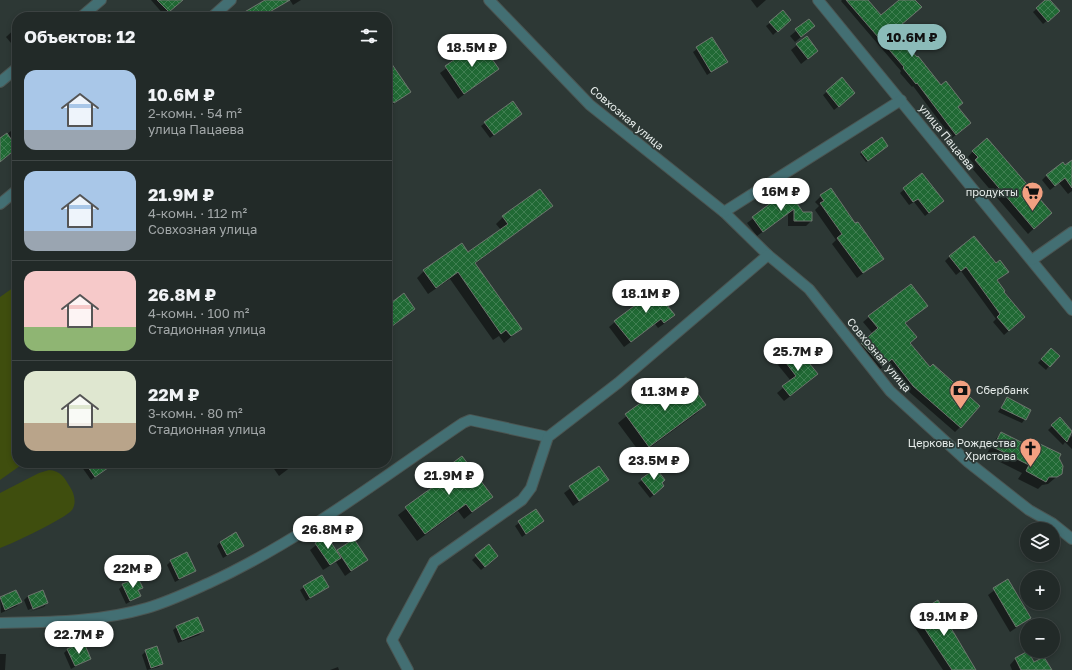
<!DOCTYPE html>
<html lang="ru">
<meta charset="utf-8">
<style>
:root{--surface:#222a28;--page:#2e3634;--text:#f1f3f6;--muted:#a2a7a8;--line:#3f4645;--accent:#8bbbb9}
body{margin:0;font-family:"Golos Text",sans-serif;background:var(--page);color:var(--text);height:100vh;display:flex;flex-direction:column;font-size:15px;white-space:nowrap}
*{box-sizing:border-box;margin:0}
p{font-size:13px;color:var(--muted)}
.icon{flex:none;width:22px;height:22px;fill:none;stroke:currentColor;stroke-width:2;stroke-linecap:round;stroke-linejoin:round}
.map{position:relative;flex:1;overflow:hidden}
.details{position:absolute;left:12px;top:12px;width:380px;height:456px;display:flex;flex-direction:column;background:var(--surface);border-radius:16px;box-shadow:0 2px 6px #0003,0 0 0 1px var(--line)}
.details>*{flex:none}
.tools{position:absolute;left:1020px;top:522px;display:grid;gap:8px}
.tools a{display:grid;place-items:center;width:40px;height:40px;border-radius:50%;background:var(--surface);box-shadow:0 2px 6px #0003,0 0 0 1px var(--line);font-size:20px}
.price{position:absolute;translate:-50% -34px;padding:0 9px;border-radius:14px;background:#fff;color:#222;font-size:13px;line-height:26px;filter:drop-shadow(0 1px 2px #0008)}
.price::after{content:'';position:absolute;left:50%;top:24px;width:12px;height:9px;margin-left:-6px;background:inherit;clip-path:polygon(0 0,100% 0,50% 100%)}
.price.active{background:var(--accent);color:#111}
ul{padding:0;list-style:none}
li{display:flex;align-items:center;gap:12px;height:100px;padding:0 12px}
li+li{border-top:1px solid var(--line)}
li span{display:grid;place-items:center;flex:none;width:112px;height:80px;border-radius:12px;color:#555}
li>.icon{margin-inline-start:auto}
span .icon{width:48px;height:48px;fill:#fffc;stroke-width:1}
li b{font-size:17px}
h2{display:flex;justify-content:space-between;align-items:center;height:48px;padding:0 12px;font-size:17px}
.map>svg:first-child{display:block}
.green{fill:#3f4e0e}
.shadow{fill:#0007}
.building{fill:url(#building-cross-hatch);stroke:#6d766e}
.lines{fill:none;stroke-linecap:round;stroke-linejoin:round}
.minor-casing{stroke:#4b5552;stroke-width:12}
.minor{stroke:#436f73;stroke-width:10}
.labels{text-anchor:middle;stroke-width:3.5;stroke-linejoin:round;paint-order:stroke}
.street-label{font-size:11px;fill:#e6ecea;stroke:#2d3835}
.poi-label{font-size:11px;fill:#e6ecea;stroke:#2d3835;text-anchor:end}
</style>
<div class="map">
<svg width="1072" height="670" viewBox="0 0 1072 670">
<defs>
<pattern id="building-cross-hatch" width="8" height="8" patternUnits="userSpaceOnUse"><rect width="8" height="8" fill="#206934"/><path d="M0 0l8 8M0 8l8-8" fill="none" stroke="#407f52"/></pattern>
</defs>
<rect width="100%" height="100%" fill="#2d3835"/>
<g class="green">
<polygon points="17,285 17,463 24,463 0,480 0,297"/>
<path d="M 49,470 C 61,471 64,477 70,487 C 74,493 77,503 72,510 C 66,518 12,544 0,548 L 0,493 L 39,473 Z"/>
</g>
<g class="shadow">
<polygon points="151,0 182,0 164,15"/>
<polygon points="268,0 301,0 293,5 290,0 262,17 239,17"/>
<polygon points="751,0 766,0 757,8"/>
<polygon points="842,0 867,0 881,17 900,0 914,0 893,31 957,107 966,127 952,138 913,86 912,87 900,73 901,71 841,1"/>
<polygon points="1047,0 1049,0 1055,14 1043,24 1033,12"/>
<polygon points="809,20 814,26 795,42 790,36"/>
<polygon points="770,23 786,23 773,35 766,26"/>
<polygon points="17,27 17,47 16,49 6,37"/>
<polygon points="712,38 726,62 707,75 693,52"/>
<polygon points="480,43 498,69 458,99 440,73"/>
<polygon points="797,45 817,51 801,64 791,50"/>
<polygon points="387,59 409,92 388,108 387,107"/>
<polygon points="842,79 850,97 834,110 823,95"/>
<polygon points="517,117 490,138 481,126 485,123"/>
<polygon points="17,126 17,147 0,161 0,140"/>
<polygon points="886,148 866,162 860,154 862,152"/>
<polygon points="973,151 1045,218 1028,234 970,166 973,163 968,157"/>
<polygon points="1072,161 1072,191 1068,194 1059,183 1050,190 1042,180 1047,175"/>
<polygon points="921,175 939,205 925,216 914,202 909,205 900,193"/>
<polygon points="788,192 811,221 806,226 788,226 788,213 757,236 747,223"/>
<polygon points="821,196 855,225 883,258 857,278 832,244 836,240 815,210 819,206 815,202"/>
<polygon points="551,206 475,264 520,329 504,343 499,336 493,340 450,279 428,294 417,278 424,271 468,254 501,230 496,224 503,217"/>
<polygon points="950,256 996,264 1007,272 997,281 1019,322 1004,335 993,322 996,319 961,271 956,275 945,261"/>
<polygon points="671,301 667,306 673,315 668,321 658,328 655,324 624,347 609,327 615,322"/>
<polygon points="927,306 904,324 909,343 960,427 955,432 908,391 886,364 877,372 856,350 873,334 863,322 869,317"/>
<polygon points="387,307 414,309 387,331"/>
<polygon points="1047,353 1049,366 1046,370 1038,363"/>
<polygon points="784,359 811,380 784,401 777,393 791,381 778,365"/>
<polygon points="649,398 652,403 705,405 697,413 641,454 618,423"/>
<polygon points="1007,399 1025,419 1022,423 998,412"/>
<polygon points="1060,419 1071,431 1066,441 1072,436 1072,449 1065,442 1063,445 1048,430"/>
<polygon points="1001,433 1035,450 1040,445 1058,458 1061,473 1048,484 1042,485 1038,489 1018,479 1022,473 986,455 994,441"/>
<polygon points="79,463 109,463 110,465 91,480"/>
<polygon points="275,463 296,463 279,476 272,466"/>
<polygon points="599,467 608,480 573,506 564,493"/>
<polygon points="444,471 491,497 464,519 458,511 417,541 398,515 440,483 436,478"/>
<polygon points="642,480 661,483 659,490 650,498 638,483"/>
<polygon points="536,510 543,521 522,537 515,526"/>
<polygon points="326,537 336,552 338,551 367,560 345,576 336,562 323,570 310,550"/>
<polygon points="220,542 243,546 223,558 217,546"/>
<polygon points="488,546 493,560 481,570 472,560"/>
<polygon points="171,561 195,571 175,582 167,565"/>
<polygon points="321,576 327,587 306,601 300,590"/>
<polygon points="1007,581 1030,618 1010,632 988,595"/>
<polygon points="123,585 141,588 138,592 140,596 126,604 119,589"/>
<polygon points="43,591 47,603 44,607 29,612 44,606 44,604 28,610 24,600 28,596"/>
<polygon points="16,592 20,602 17,606 1,613 0,598"/>
<polygon points="916,615 950,628 975,670 943,670 910,620"/>
<polygon points="177,627 203,631 199,635 178,643 173,630"/>
<polygon points="67,650 77,650 90,658 71,669 64,653"/>
<polygon points="146,651 162,664 159,667 147,670 142,655"/>
<polygon points="1028,653 1034,664 1048,670 1012,670 1010,665 1015,659"/>
<polygon points="0,654 6,654 5,670 0,670"/>
<polygon points="338,667 339,670 330,670"/>
</g>
<g class="building">
<polygon points="157,0 183,0 169,12"/>
<polygon points="265,0 290,0 261,17 236,17"/>
<polygon points="846,0 868,0 881,15 899,0 915,0 922,7 894,31 917,57 918,56 941,85 946,81 963,103 958,107 971,123 956,135 917,83 916,84 903,68 904,67"/>
<polygon points="1045,0 1050,0 1060,11 1048,22 1036,8"/>
<polygon points="783,10 791,20 778,32 769,22"/>
<polygon points="809,19 815,26 801,37 795,29"/>
<polygon points="807,36 818,51 808,59 796,44"/>
<polygon points="712,37 728,62 711,72 696,47"/>
<polygon points="480,42 499,69 464,94 445,66"/>
<polygon points="387,57 411,92 394,103 387,93"/>
<polygon points="842,77 855,93 839,107 826,91"/>
<polygon points="513,101 522,114 494,135 484,122"/>
<polygon points="7,133 17,148 0,162 0,138"/>
<polygon points="882,137 888,146 868,161 861,152"/>
<polygon points="987,138 1052,213 1034,229 975,160 978,157 972,151"/>
<polygon points="1072,160 1072,188 1065,178 1055,186 1046,175 1063,162 1065,165"/>
<polygon points="922,173 944,201 929,213 918,199 913,202 903,188"/>
<polygon points="831,188 855,223 858,222 884,259 863,273 837,238 842,234 820,203 824,201 820,195"/>
<polygon points="540,189 553,206 475,263 522,329 511,336 506,330 501,334 458,272 436,288 423,270 462,243 468,252 508,224 502,216"/>
<polygon points="788,190 803,212 812,212 812,221 794,221 794,209 763,232 752,217"/>
<polygon points="974,236 996,263 1000,260 1009,272 997,280 1005,291 1004,292 1025,317 1009,331 997,317 1000,314 966,267 961,271 949,256"/>
<polygon points="911,284 928,306 905,323 917,337 910,343 930,367 933,364 980,406 961,428 913,386 892,359 883,367 861,343 878,328 868,316"/>
<polygon points="661,286 673,302 667,305 675,315 664,323 661,319 631,342 614,321"/>
<polygon points="404,293 415,309 387,330 387,306"/>
<polygon points="797,348 818,374 790,396 782,386 796,376 783,359"/>
<polygon points="1051,348 1060,356 1050,367 1041,359"/>
<polygon points="686,377 706,405 649,447 625,414 649,397 653,401"/>
<polygon points="1007,397 1031,410 1026,420 1001,408"/>
<polygon points="1060,417 1072,431 1067,442 1051,425"/>
<polygon points="1001,432 1037,450 1040,444 1061,454 1059,458 1063,466 1062,474 1057,477 1049,477 1046,482 1026,471 1029,465 993,447"/>
<polygon points="462,456 493,497 472,512 466,504 425,534 405,507 448,476 443,470"/>
<polygon points="85,463 115,463 95,477"/>
<polygon points="599,466 609,480 579,501 569,486"/>
<polygon points="656,468 665,480 662,483 664,486 654,495 641,479"/>
<polygon points="536,509 544,521 526,534 518,521"/>
<polygon points="236,532 244,546 227,555 220,542"/>
<polygon points="327,536 341,558 330,565 315,543"/>
<polygon points="354,539 368,560 351,571 337,550"/>
<polygon points="489,544 498,556 485,567 475,555"/>
<polygon points="187,552 196,571 179,579 170,560"/>
<polygon points="322,575 329,587 310,598 303,586"/>
<polygon points="138,578 143,588 138,590 141,596 130,601 122,584"/>
<polygon points="1008,579 1031,618 1016,627 993,588"/>
<polygon points="16,590 22,602 5,610 0,597"/>
<polygon points="43,590 48,603 33,609 28,596"/>
<polygon points="938,600 953,626 951,628 976,670 952,670 915,614"/>
<polygon points="198,617 204,631 182,640 176,626"/>
<polygon points="76,645 78,649 85,645 91,659 75,666 67,649"/>
<polygon points="157,646 163,664 151,668 145,650"/>
<polygon points="1028,651 1034,662 1044,657 1052,670 1021,670 1015,658"/>
</g>
<g class="lines">
<defs>
<g id="minor">
<polyline points="489,0 590,105 724,212 768,255 809,289 890,391 968,462 1029,510 1052,523 1072,539"/>
<polyline points="818,0 1072,310"/>
<polyline points="81,17 101,0"/>
<polyline points="212,17 231,0"/>
<polyline points="0,82 17,68"/>
<polyline points="0,204 17,190"/>
<polyline points="724,212 901,100"/>
<polyline points="1032,260 1072,232"/>
<path d="M 0,623 C 50,622 99,622 147,608 C 168,602 189,592 209,583 C 300,541 380,479 463,423 L 470,420 L 548,437"/>
<polyline points="408,670 392,640 434,562 522,500 531,488 548,437 618,383 768,255"/>
</g>
</defs>
<use href="#minor" class="minor-casing"/>
<use href="#minor" class="minor"/>
</g>
<defs>
<symbol id="supermarket-pin" viewBox="-11 -11 22 30"><path d="M0 17L-7.5 6A9.5 9.5 0 1 1 7.5 6Z" fill="#f2a081" stroke="#2d3835"/><path d="M-6-5.5h2.5l.6 2H6L4.5 2H-2.5L-4.4-4H-6ZM-1.5 3.2a1.3 1.3 0 1 0 .1 0ZM3 3.2a1.3 1.3 0 1 0 .1 0Z" fill="#111"/></symbol>
<symbol id="bank-pin" viewBox="-11 -11 22 30"><path d="M0 17L-7.5 6A9.5 9.5 0 1 1 7.5 6Z" fill="#f2a081" stroke="#2d3835"/><path d="M-6-4H6V4H-6ZM0-2.3a2.3 2.3 0 1 0 0 4.6a2.3 2.3 0 1 0 0-4.6Z" fill="#111"/></symbol>
<symbol id="church-pin" viewBox="-11 -11 22 30"><path d="M0 17L-7.5 6A9.5 9.5 0 1 1 7.5 6Z" fill="#f2a081" stroke="#2d3835"/><path d="M-1.2-6h2.4v3.5h3.3v2.4h-3.3V6h-2.4V-.1h-3.3v-2.4h3.3Z" fill="#111"/></symbol>
</defs>
<g fill-rule="evenodd">
<use href="#supermarket-pin" x="1020" y="180" width="25" height="34"/>
<use href="#bank-pin" x="948" y="378" width="25" height="34"/>
<use href="#church-pin" x="1018" y="436" width="25" height="34"/>
</g>
<g class="labels">
<g class="street-label">
<text transform="translate(627 118) rotate(40)" y="4">Совхозная улица</text>
<text transform="translate(947 137) rotate(51)" y="4">улица Пацаева</text>
<text transform="translate(879 355) rotate(50)" y="4">Совхозная улица</text>
</g>
<g class="poi-label">
<text x="1018" y="196">продукты</text>
<text x="976" y="394" text-anchor="start">Сбербанк</text>
<text x="1016" y="447">Церковь Рождества<tspan x="1016" dy="13">Христова</tspan></text>
</g>
</g>
</svg>
<div class="tools">
<a><svg class="icon" aria-label="layers" viewBox="0 0 24 24"><path d="M12 4l9 5-9 5-9-5zM3 14l9 5 9-5"/></svg></a>
<a>+</a>
<a>−</a>
</div>
<b class="price active" style="left:912px;top:58px">10.6M ₽</b>
<b class="price" style="left:472px;top:68px">18.5M ₽</b>
<b class="price" style="left:781px;top:212px">16M ₽</b>
<b class="price" style="left:646px;top:314px">18.1M ₽</b>
<b class="price" style="left:798px;top:372px">25.7M ₽</b>
<b class="price" style="left:665px;top:412px">11.3M ₽</b>
<b class="price" style="left:654px;top:481px">23.5M ₽</b>
<b class="price" style="left:449px;top:496px">21.9M ₽</b>
<b class="price" style="left:328px;top:550px">26.8M ₽</b>
<b class="price" style="left:133px;top:589px">22M ₽</b>
<b class="price" style="left:944px;top:637px">19.1M ₽</b>
<b class="price" style="left:79px;top:655px">22.7M ₽</b>
<section class="details">
<h2>Объектов: 12<svg class="icon" aria-label="filters" viewBox="0 0 24 24"><path d="M4 7h16M4 17h16"/><circle cx="9" cy="7" r="2"/><circle cx="15" cy="17" r="2"/></svg></h2>
<ul>
<li><span style="background:linear-gradient(#a9c7e8 75%,#9aa5b1 0)"><svg class="icon" aria-label="home" viewBox="0 0 24 24"><path d="M3 11l9-7 9 7M6 9v11h12V9"/></svg></span><div><b>10.6M ₽</b><p>2-комн. · 54 m²</p><p>улица Пацаева</p></div></li>
<li><span style="background:linear-gradient(#a9c7e8 75%,#9aa5b1 0)"><svg class="icon" aria-label="home" viewBox="0 0 24 24"><path d="M3 11l9-7 9 7M6 9v11h12V9"/></svg></span><div><b>21.9M ₽</b><p>4-комн. · 112 m²</p><p>Совхозная улица</p></div></li>
<li><span style="background:linear-gradient(#f6c9c9 70%,#8fb573 0)"><svg class="icon" aria-label="home" viewBox="0 0 24 24"><path d="M3 11l9-7 9 7M6 9v11h12V9"/></svg></span><div><b>26.8M ₽</b><p>4-комн. · 100 m²</p><p>Стадионная улица</p></div></li>
<li><span style="background:linear-gradient(#dfe7d0 65%,#b9a48a 0)"><svg class="icon" aria-label="home" viewBox="0 0 24 24"><path d="M3 11l9-7 9 7M6 9v11h12V9"/></svg></span><div><b>22M ₽</b><p>3-комн. · 80 m²</p><p>Стадионная улица</p></div></li>
</ul>
</section>
</div>
